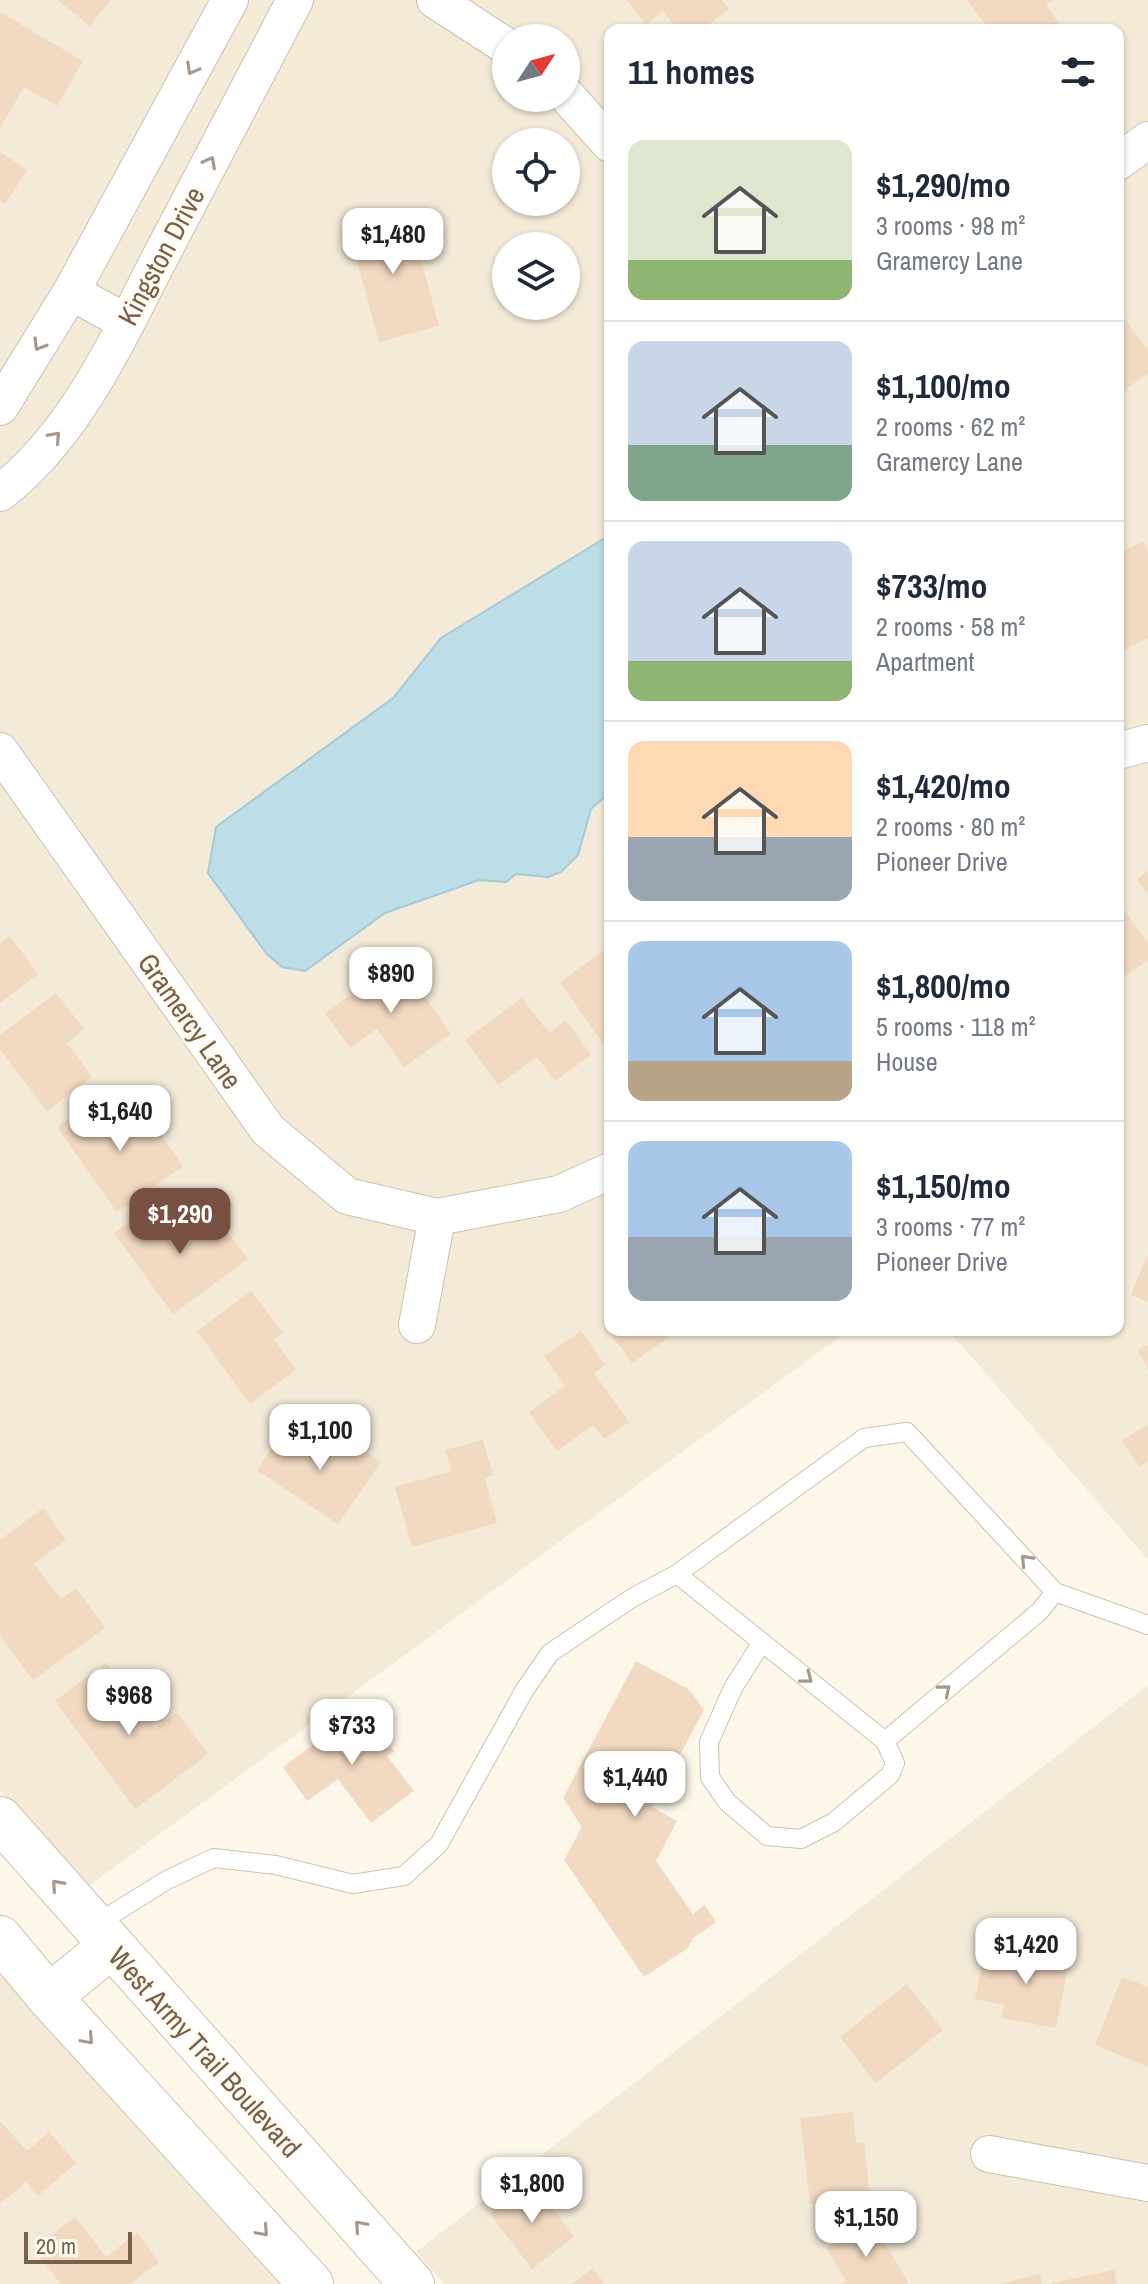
<!DOCTYPE html>
<meta charset="utf-8">
<style>
:root{--surface:#fff;--page:#f6f6f7;--text:#1f2937;--muted:#747a83;--line:#e0e1e3;--accent:#785042}
body{margin:0;font-family:"Archivo Narrow",sans-serif;background:var(--page);color:var(--text);height:100vh;display:flex;flex-direction:column;font-size:30px;white-space:nowrap}
*{box-sizing:border-box;margin:0}
p{font-size:26px;color:var(--muted)}
.icon{flex:none;width:44px;height:44px;fill:none;stroke:currentColor;stroke-width:2;stroke-linecap:round;stroke-linejoin:round}
.map{position:relative;flex:1;overflow:hidden}
.side{position:absolute;left:604px;top:24px;width:520px;height:1312px;display:flex;flex-direction:column;background:var(--surface);border-radius:16px;box-shadow:0 2px 6px #0004}
.side>*{flex:none}
.needle{width:52px;rotate:54deg}
.controls{position:absolute;left:492px;top:24px;display:grid;gap:16px}
.controls a{display:grid;place-items:center;width:88px;height:88px;border-radius:50%;background:var(--surface);box-shadow:0 2px 6px #0004;font-size:40px}
.scale{position:absolute;left:24px;bottom:20px;width:108px;box-sizing:border-box;padding-left:8px;border:4px solid #78604c;border-top:0;font-size:22px;line-height:28px;white-space:nowrap;color:#78604c;-webkit-text-stroke:6px #fffbf0;paint-order:stroke}
.price{position:absolute;translate:-50% -68px;padding:0 18px;border-radius:16px;background:#fff;color:#222;font-size:26px;line-height:52px;filter:drop-shadow(0 2px 4px #0008)}
.price::after{content:'';position:absolute;left:50%;top:48px;width:24px;height:18px;margin-left:-12px;background:inherit;clip-path:polygon(0 0,100% 0,50% 100%)}
.price.current{background:var(--accent);color:#fff}
ul{padding:0;list-style:none}
li{display:flex;align-items:center;gap:24px;height:200px;padding:0 24px}
li+li{border-top:2px solid var(--line)}
li span{display:grid;place-items:center;flex:none;width:224px;height:160px;border-radius:16px;color:#555}
li>.icon{margin-inline-start:auto}
span .icon{width:96px;height:96px;fill:#fffc;stroke-width:1}
li b{font-size:34px}
h2{display:flex;justify-content:space-between;align-items:center;height:96px;padding:0 24px;font-size:34px}
.map>svg:first-child{display:block}
.residential{fill:#f4ead8;fill-rule:evenodd}
.water{fill:#bddde7;stroke:#a4cbd9;stroke-width:2}
.building{fill:#f2d9c1}
.lines{fill:none;stroke-linecap:round;stroke-linejoin:round}
.lane-casing{stroke:#cfc0ae;stroke-width:20}
.street-casing{stroke:#cfc0ae;stroke-width:38}
.secondary-casing{stroke:#d2c1ac;stroke-width:46}
.lane{stroke:#fff;stroke-width:18}
.street{stroke:#fff;stroke-width:36}
.secondary{stroke:#fff;stroke-width:44}
.oneway{stroke:#a7988b}
.labels{text-anchor:middle;stroke-width:6;stroke-linejoin:round;paint-order:stroke}
.street-label{font-size:28px;fill:#78604c;stroke:#fffbf0}
</style>
<div class="map">
<svg width="1148" height="2284" viewBox="0 0 1148 2284">
<rect width="100%" height="100%" fill="#fdf7ea"/>
<g class="residential">
<path d="M 0,0 L 1148,0 L 1148,1560 L 948,1330 L 1118,1330 L 1118,30 L 610,30 L 610,1330 L 849,1330 L 86,1888 L 0,1790 ZM 506,38 L 566,38 L 566,98 L 506,98 ZM 506,142 L 566,142 L 566,202 L 506,202 ZM 506,246 L 566,246 L 566,306 L 506,306 Z"/>
<polygon points="1148,1685 1148,2284 445,2284 416,2252"/>
<polygon points="0,1966 291,2284 0,2284"/>
</g>
<polygon class="water" points="610,535 610,792 591,809 578,855 561,872 548,877 516,874 506,882 479,880 385,913 305,971 282,967 266,953 208,873 216,827 393,698 441,638"/>
<g class="building">
<polygon points="57,0 110,0 90,26"/>
<polygon points="627,0 722,0 729,9 701,30 678,30 663,11 646,24"/>
<polygon points="967,0 1053,0 1046,5 1061,26 1056,30 990,30"/>
<polygon points="0,12 83,61 57,106 24,87 0,128"/>
<polygon points="0,152 27,170 5,204 0,201"/>
<polygon points="407,209 439,326 379,342 347,225"/>
<polygon points="1121,314 1148,350 1148,373 1118,395 1118,316"/>
<polygon points="1143,541 1148,551 1148,638 1123,651 1118,641 1118,554"/>
<polygon points="1148,871 1148,894 1137,879"/>
<polygon points="1118,901 1148,943 1148,960 1118,981"/>
<polygon points="10,936 38,974 0,1003 0,944"/>
<polygon points="610,946 610,1045 606,1048 560,982"/>
<polygon points="400,961 451,1034 404,1067 377,1029 350,1048 325,1013"/>
<polygon points="56,993 84,1029 67,1043 92,1077 47,1111 0,1049 0,1035"/>
<polygon points="522,998 549,1033 566,1020 591,1055 555,1081 537,1057 498,1085 465,1040"/>
<polygon points="100,1098 123,1130 146,1114 183,1166 117,1212 57,1127"/>
<polygon points="157,1202 184,1240 216,1216 248,1259 173,1314 114,1233"/>
<polygon points="1148,1253 1148,1302 1131,1295"/>
<polygon points="251,1291 283,1333 274,1339 296,1370 250,1404 197,1331"/>
<polygon points="610,1315 610,1330 679,1330 632,1363 602,1321"/>
<polygon points="581,1331 605,1365 594,1373 629,1422 604,1439 593,1425 557,1451 529,1412 565,1386 544,1356"/>
<polygon points="1148,1345 1148,1370 1138,1350"/>
<polygon points="1148,1424 1148,1461 1140,1467 1122,1441"/>
<polygon points="286,1427 324,1453 337,1433 381,1462 338,1524 257,1470"/>
<polygon points="483,1440 493,1475 485,1478 497,1523 412,1547 395,1487 452,1471 445,1450"/>
<polygon points="43,1508 66,1540 34,1564 61,1599 76,1588 105,1628 33,1680 0,1635 0,1540"/>
<polygon points="636,1661 690,1690 704,1710 652,1807 677,1821 656,1861 693,1914 705,1905 716,1922 693,1938 688,1948 644,1977 564,1860 582,1827 563,1798"/>
<polygon points="106,1663 155,1729 177,1713 208,1754 135,1809 55,1701"/>
<polygon points="363,1708 394,1751 387,1756 414,1791 371,1823 338,1779 307,1801 283,1767"/>
<polygon points="1044,1946 1071,1951 1056,2028 1001,2018 1004,2005 975,1999 984,1954 1040,1965"/>
<polygon points="1122,1977 1148,1987 1148,2067 1095,2045"/>
<polygon points="907,1984 943,2030 876,2083 840,2037"/>
<polygon points="853,2112 856,2143 864,2142 870,2197 810,2204 800,2118"/>
<polygon points="0,2121 27,2151 49,2132 76,2163 38,2196 26,2182 0,2204"/>
<polygon points="533,2182 574,2237 532,2269 490,2214"/>
<polygon points="75,2217 106,2257 137,2233 159,2262 130,2284 61,2284 34,2249"/>
<polygon points="872,2221 909,2284 840,2284 846,2281 827,2248"/>
<polygon points="593,2268 605,2284 572,2284"/>
<polygon points="1114,2270 1117,2284 1052,2284 1052,2283"/>
<polygon points="1040,2274 1042,2284 1002,2284 1002,2283"/>
</g>
<g class="lines">
<defs>
<g id="lane">
<polyline points="677,1574 885,1741 895,1763 890,1775 834,1822 801,1839 767,1836 727,1802 710,1777 709,1742 733,1688 762,1642"/>
<polyline points="885,1741 1040,1611 1055,1592"/>
<polyline points="93,1926 167,1880 214,1858 276,1865 353,1884 404,1876 439,1844 524,1691 550,1653 632,1598 677,1574 864,1438 907,1432 1055,1592 1148,1625"/>
</g>
<g id="street">
<polyline points="435,0 506,46"/>
<polyline points="566,95 610,144"/>
<polyline points="1118,162 1148,140"/>
<polyline points="71,292 126,322"/>
<polyline points="0,407 71,292 230,0"/>
<path d="M 0,493 C 79,432 120,333 165,248 C 208,165 252,83 295,0"/>
<polyline points="0,751 268,1130 347,1196 437,1217 559,1194 610,1171"/>
<polyline points="1118,751 1148,743"/>
<polyline points="417,1325 437,1217"/>
<polyline points="989,2154 1148,2183"/>
</g>
<g id="secondary">
<polyline points="0,1819 412,2284"/>
<polyline points="0,1938 49,1997 311,2284"/>
<polyline points="49,1997 111,1946"/>
</g>
</defs>
<use href="#lane" class="lane-casing"/>
<use href="#street" class="street-casing"/>
<use href="#secondary" class="secondary-casing"/>
<use href="#lane" class="lane"/>
<use href="#street" class="street"/>
<use href="#secondary" class="secondary"/>
</g>
<defs><path id="oneway-chevron" d="M-2-3.5L2.5 0L-2 3.5" fill="none" stroke-width="1.6" stroke-linecap="round" stroke-linejoin="round" transform="scale(2)"/></defs>
<g class="oneway">
<use href="#oneway-chevron" transform="translate(192 69) rotate(119)"/>
<use href="#oneway-chevron" transform="translate(210 162) rotate(-62)"/>
<use href="#oneway-chevron" transform="translate(39 345) rotate(121)"/>
<use href="#oneway-chevron" transform="translate(55 437) rotate(-48)"/>
<use href="#oneway-chevron" transform="translate(1026 1560) rotate(-133)"/>
<use href="#oneway-chevron" transform="translate(807 1678) rotate(38)"/>
<use href="#oneway-chevron" transform="translate(945 1690) rotate(-40)"/>
<use href="#oneway-chevron" transform="translate(57 1885) rotate(-131)"/>
<use href="#oneway-chevron" transform="translate(88 2039) rotate(48)"/>
<use href="#oneway-chevron" transform="translate(360 2226) rotate(-132)"/>
<use href="#oneway-chevron" transform="translate(263 2231) rotate(48)"/>
</g>
<g class="labels">
<g class="street-label">
<text transform="translate(161 256) rotate(-62)" y="10">Kingston Drive</text>
<text transform="translate(190 1021) rotate(55)" y="10">Gramercy Lane</text>
<text transform="translate(205 2052) rotate(48)" y="10">West Army Trail Boulevard</text>
</g>
</g>
</svg>
<div class="controls">
<a><svg class="needle" viewBox="-14 -14 28 28"><path d="M0-13l5 13h-10z" fill="#e53935"/><path d="M0 13l5-13h-10z" fill="#747a83"/></svg></a>
<a><svg class="icon" aria-label="locate" viewBox="0 0 24 24"><circle cx="12" cy="12" r="6"/><path d="M12 2v4M12 18v4M2 12h4M18 12h4"/></svg></a>
<a><svg class="icon" aria-label="layers" viewBox="0 0 24 24"><path d="M12 4l9 5-9 5-9-5zM3 14l9 5 9-5"/></svg></a>
</div>
<div class="scale">20 m</div>
<b class="price" style="left:393px;top:276px">$1,480</b>
<b class="price" style="left:391px;top:1015px">$890</b>
<b class="price" style="left:120px;top:1153px">$1,640</b>
<b class="price current" style="left:180px;top:1256px">$1,290</b>
<b class="price" style="left:320px;top:1472px">$1,100</b>
<b class="price" style="left:129px;top:1737px">$968</b>
<b class="price" style="left:352px;top:1767px">$733</b>
<b class="price" style="left:635px;top:1819px">$1,440</b>
<b class="price" style="left:1026px;top:1986px">$1,420</b>
<b class="price" style="left:532px;top:2225px">$1,800</b>
<b class="price" style="left:866px;top:2259px">$1,150</b>
<section class="side">
<h2>11 homes<svg class="icon" aria-label="filters" viewBox="0 0 24 24"><path d="M4 7h16M4 17h16"/><circle cx="9" cy="7" r="2"/><circle cx="15" cy="17" r="2"/></svg></h2>
<ul>
<li><span style="background:linear-gradient(#dfe7d0 75%,#8fb573 0)"><svg class="icon" aria-label="home" viewBox="0 0 24 24"><path d="M3 11l9-7 9 7M6 9v11h12V9"/></svg></span><div><b>$1,290/mo</b><p>3 rooms · 98 m²</p><p>Gramercy Lane</p></div></li>
<li><span style="background:linear-gradient(#c9d6e8 65%,#7fa58c 0)"><svg class="icon" aria-label="home" viewBox="0 0 24 24"><path d="M3 11l9-7 9 7M6 9v11h12V9"/></svg></span><div><b>$1,100/mo</b><p>2 rooms · 62 m²</p><p>Gramercy Lane</p></div></li>
<li><span style="background:linear-gradient(#c9d6e8 75%,#8fb573 0)"><svg class="icon" aria-label="home" viewBox="0 0 24 24"><path d="M3 11l9-7 9 7M6 9v11h12V9"/></svg></span><div><b>$733/mo</b><p>2 rooms · 58 m²</p><p>Apartment</p></div></li>
<li><span style="background:linear-gradient(#ffd9b3 60%,#9aa5b1 0)"><svg class="icon" aria-label="home" viewBox="0 0 24 24"><path d="M3 11l9-7 9 7M6 9v11h12V9"/></svg></span><div><b>$1,420/mo</b><p>2 rooms · 80 m²</p><p>Pioneer Drive</p></div></li>
<li><span style="background:linear-gradient(#a9c7e8 75%,#b9a48a 0)"><svg class="icon" aria-label="home" viewBox="0 0 24 24"><path d="M3 11l9-7 9 7M6 9v11h12V9"/></svg></span><div><b>$1,800/mo</b><p>5 rooms · 118 m²</p><p>House</p></div></li>
<li><span style="background:linear-gradient(#a9c7e8 60%,#9aa5b1 0)"><svg class="icon" aria-label="home" viewBox="0 0 24 24"><path d="M3 11l9-7 9 7M6 9v11h12V9"/></svg></span><div><b>$1,150/mo</b><p>3 rooms · 77 m²</p><p>Pioneer Drive</p></div></li>
</ul>
</section>
</div>
